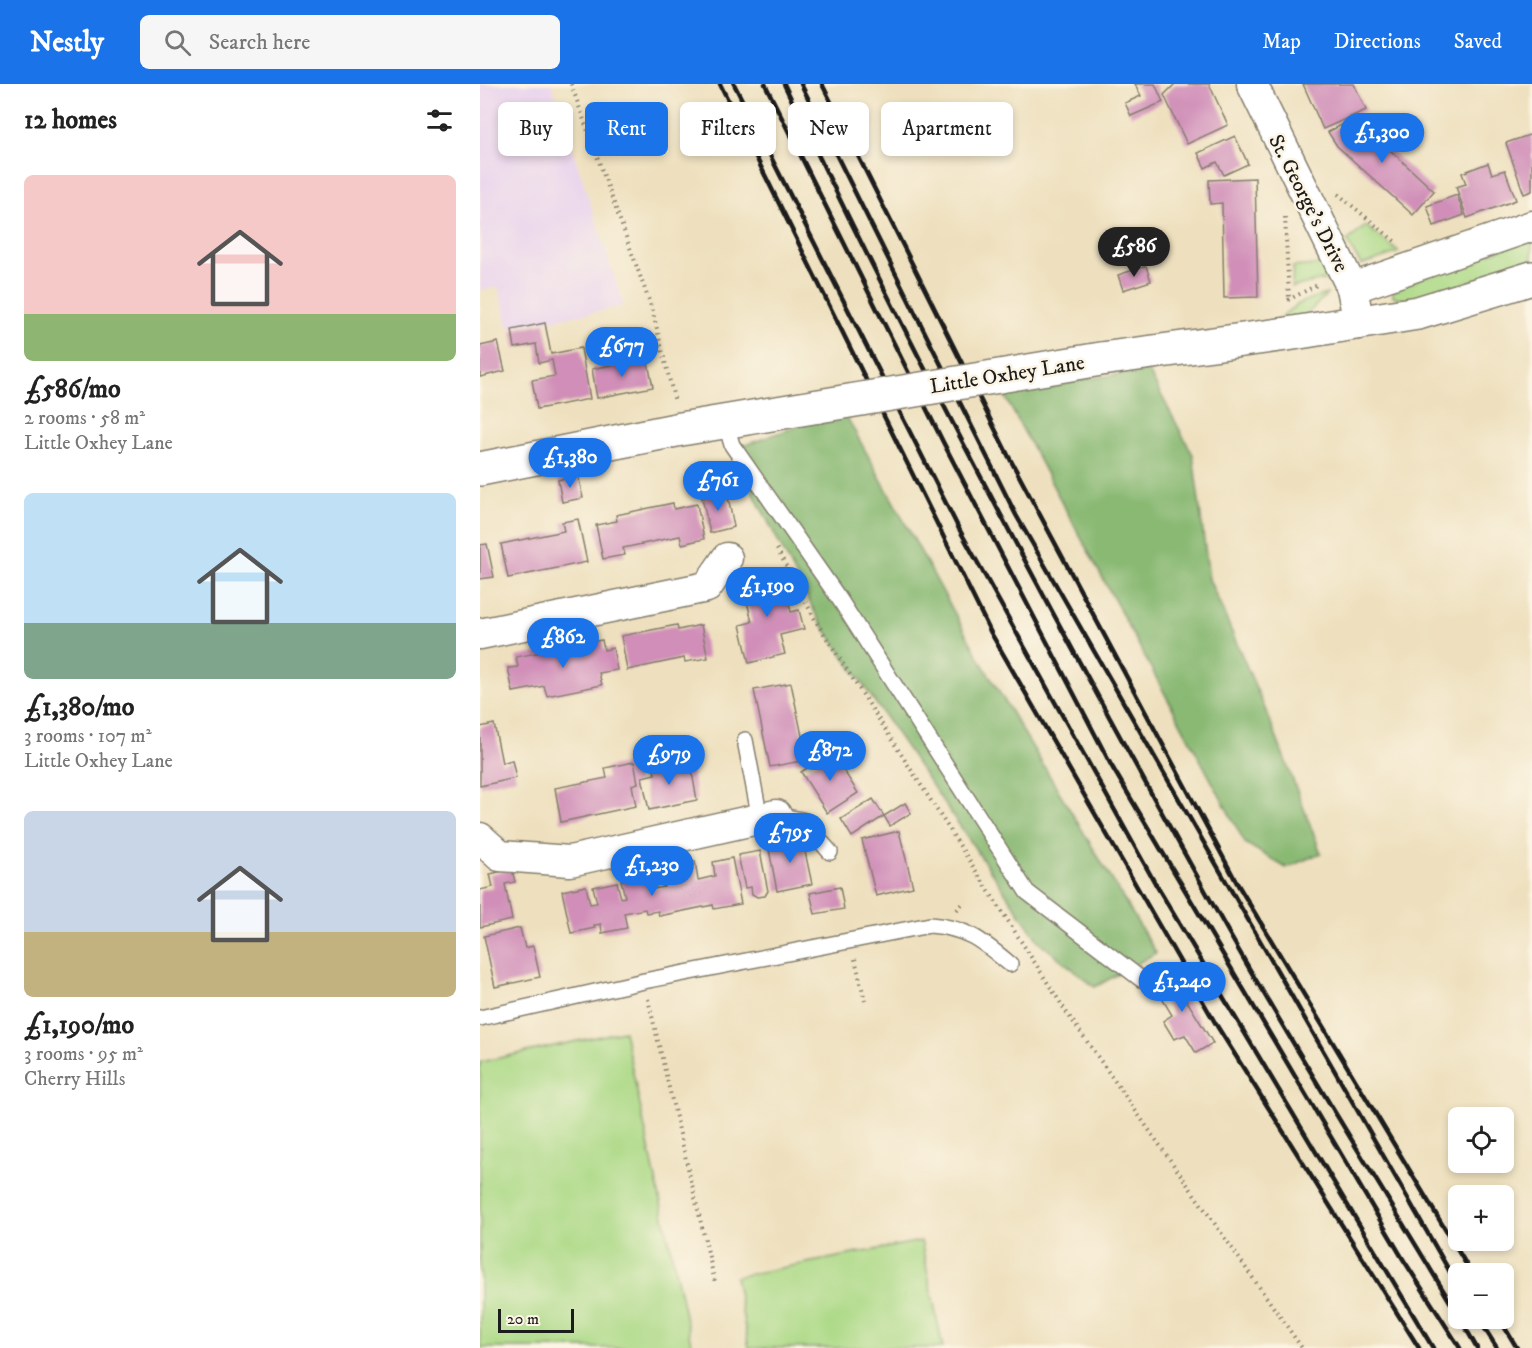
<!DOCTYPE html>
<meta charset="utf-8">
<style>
:root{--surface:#fff;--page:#f6f6f6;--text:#222;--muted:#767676;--accent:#1a73e8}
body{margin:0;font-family:"IM FELL DW Pica",serif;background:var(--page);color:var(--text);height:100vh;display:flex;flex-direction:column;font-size:22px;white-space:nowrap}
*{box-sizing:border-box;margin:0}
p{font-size:20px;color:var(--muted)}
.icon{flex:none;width:33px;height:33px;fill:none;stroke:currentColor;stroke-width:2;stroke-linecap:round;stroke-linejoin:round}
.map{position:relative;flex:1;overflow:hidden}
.details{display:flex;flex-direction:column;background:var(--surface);width:480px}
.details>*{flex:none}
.guide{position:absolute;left:18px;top:18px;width:570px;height:54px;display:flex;gap:12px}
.fabs{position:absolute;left:968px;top:1023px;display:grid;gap:12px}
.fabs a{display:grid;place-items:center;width:66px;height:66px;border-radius:9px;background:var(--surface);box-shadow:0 3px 9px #0003;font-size:30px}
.scale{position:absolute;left:18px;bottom:15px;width:76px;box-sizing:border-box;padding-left:6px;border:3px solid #1c1c1c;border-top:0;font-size:16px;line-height:21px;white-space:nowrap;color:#1c1c1c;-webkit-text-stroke:4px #fcf5e5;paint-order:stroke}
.price{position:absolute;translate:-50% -51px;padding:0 14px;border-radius:21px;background:var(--accent);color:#fff;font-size:20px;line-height:39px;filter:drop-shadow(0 2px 3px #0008)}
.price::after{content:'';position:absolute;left:50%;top:36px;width:18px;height:14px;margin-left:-9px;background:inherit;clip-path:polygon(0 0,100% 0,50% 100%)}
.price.active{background:#222;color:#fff}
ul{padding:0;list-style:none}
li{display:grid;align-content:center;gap:12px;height:318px;padding:0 24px}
li span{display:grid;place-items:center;height:186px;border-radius:9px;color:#555}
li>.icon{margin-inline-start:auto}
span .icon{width:108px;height:108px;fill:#fffc;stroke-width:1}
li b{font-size:26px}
h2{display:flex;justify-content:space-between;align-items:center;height:72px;padding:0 24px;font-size:26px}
.chip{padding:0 21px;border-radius:9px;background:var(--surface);box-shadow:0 3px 9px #0003;font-size:21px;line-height:54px}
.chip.active{background:var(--accent);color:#fff}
header{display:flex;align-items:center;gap:36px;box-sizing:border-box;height:84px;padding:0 30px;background:var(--accent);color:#fff}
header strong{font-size:28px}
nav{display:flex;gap:33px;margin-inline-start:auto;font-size:21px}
.search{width:420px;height:54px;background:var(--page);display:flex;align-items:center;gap:15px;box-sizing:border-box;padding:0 21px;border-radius:9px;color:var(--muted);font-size:22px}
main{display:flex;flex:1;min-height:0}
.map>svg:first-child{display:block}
.built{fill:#e8d2ee}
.green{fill:#acd986;stroke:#647a51;stroke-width:1.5}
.forest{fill:#89b973;stroke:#526a48;stroke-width:1.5}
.building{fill:#d08eb8}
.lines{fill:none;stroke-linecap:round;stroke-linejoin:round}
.service-casing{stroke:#857e6d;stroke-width:18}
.minor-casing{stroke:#857e6d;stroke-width:33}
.secondary-casing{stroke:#857e6d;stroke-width:36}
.path{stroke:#857e6d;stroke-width:4;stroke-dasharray:1.5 4.5;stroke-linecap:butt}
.service{stroke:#fff;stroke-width:15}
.minor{stroke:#fff;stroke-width:30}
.secondary{stroke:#fff;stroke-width:33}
.rail{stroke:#1c1c1c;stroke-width:4.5}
.secondary-bridge-casing{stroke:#857e6d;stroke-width:36;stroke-linecap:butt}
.secondary-bridge{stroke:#fff;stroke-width:33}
.labels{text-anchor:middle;stroke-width:5;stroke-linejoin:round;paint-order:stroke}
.street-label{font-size:21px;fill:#1c1c1c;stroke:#fcf5e5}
</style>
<header>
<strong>Nestly</strong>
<div class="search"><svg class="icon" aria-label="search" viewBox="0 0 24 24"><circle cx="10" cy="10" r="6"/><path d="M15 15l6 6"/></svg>Search here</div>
<nav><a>Map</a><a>Directions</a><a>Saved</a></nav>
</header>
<main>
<section class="details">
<h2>12 homes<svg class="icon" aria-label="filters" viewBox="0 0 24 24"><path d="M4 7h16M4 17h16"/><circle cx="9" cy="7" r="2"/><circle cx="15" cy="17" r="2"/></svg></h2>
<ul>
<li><span style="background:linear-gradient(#f6c9c9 75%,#8fb573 0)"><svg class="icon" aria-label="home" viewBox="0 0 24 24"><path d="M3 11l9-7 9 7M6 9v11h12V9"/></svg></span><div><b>£586/mo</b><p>2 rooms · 58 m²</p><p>Little Oxhey Lane</p></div></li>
<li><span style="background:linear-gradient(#bfe0f5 70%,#7fa58c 0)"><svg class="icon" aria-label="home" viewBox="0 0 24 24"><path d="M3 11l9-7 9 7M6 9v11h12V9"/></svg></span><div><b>£1,380/mo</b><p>3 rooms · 107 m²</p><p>Little Oxhey Lane</p></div></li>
<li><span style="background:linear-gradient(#c9d6e8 65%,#c2b280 0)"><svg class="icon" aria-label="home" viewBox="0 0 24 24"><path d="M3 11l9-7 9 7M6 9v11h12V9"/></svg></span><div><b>£1,190/mo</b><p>3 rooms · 95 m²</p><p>Cherry Hills</p></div></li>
</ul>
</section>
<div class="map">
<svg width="1052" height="1264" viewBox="0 0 1052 1264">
<rect width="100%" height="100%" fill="#fcf5e5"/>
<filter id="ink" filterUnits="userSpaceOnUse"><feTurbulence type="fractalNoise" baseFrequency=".0167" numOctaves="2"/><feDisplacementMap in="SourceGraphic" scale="12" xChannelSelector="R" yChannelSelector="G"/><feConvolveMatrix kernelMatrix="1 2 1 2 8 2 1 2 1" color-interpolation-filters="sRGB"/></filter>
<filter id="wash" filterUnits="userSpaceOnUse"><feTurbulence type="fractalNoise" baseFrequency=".008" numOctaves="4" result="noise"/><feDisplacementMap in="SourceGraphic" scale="24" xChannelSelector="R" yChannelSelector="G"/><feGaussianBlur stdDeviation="1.35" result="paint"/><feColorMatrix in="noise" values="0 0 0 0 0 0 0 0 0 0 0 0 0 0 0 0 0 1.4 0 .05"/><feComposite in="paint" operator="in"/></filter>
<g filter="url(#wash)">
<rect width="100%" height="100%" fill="#eee0be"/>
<polygon class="built" points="0,0 71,0 144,222 29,244 18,203 0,206"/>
<g class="green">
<polygon points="886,142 919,168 881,181 867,157"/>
<polygon points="1052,154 1052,177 929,218 913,212 913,207 950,190"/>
<polygon points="847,180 848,195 812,203 813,183"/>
<path d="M 847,210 L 823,234 L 794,240 C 810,223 824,215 847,210 Z"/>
<polygon points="144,947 212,1264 0,1264 0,978"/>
<polygon points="441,1157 463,1264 269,1264 255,1193"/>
</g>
<g class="forest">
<polygon points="668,286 713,371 729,495 789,634 841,769 806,784 765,759 522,307"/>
<polygon points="363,326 503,581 676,869 615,903 559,858 339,536 251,366"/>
</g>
<g id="blocks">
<g class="building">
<polygon points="655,0 675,0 683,18 651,32 645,19 661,12"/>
<polygon points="729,0 748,41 707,60 684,11 695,0"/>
<polygon points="823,0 874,0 886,26 843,45"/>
<polygon points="875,34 898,55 906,46 917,57 909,65 954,107 933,131 857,62 848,48"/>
<polygon points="1052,50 1052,107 1044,110 1026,59"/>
<polygon points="755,52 768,80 744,91 737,78 725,84 718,69"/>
<polygon points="1008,79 1012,90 1025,86 1036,116 987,134 976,103 986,100 982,89"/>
<polygon points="775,94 778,213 744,214 742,119 730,120 729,96"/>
<polygon points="977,111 984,131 954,142 947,122"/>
<polygon points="666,182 671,197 643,206 638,191"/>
<polygon points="65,239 71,270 101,264 110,315 57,325 52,296 75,292 72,276 59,279 56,260 35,264 32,246"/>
<polygon points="18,258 25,287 0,293 0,262"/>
<polygon points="167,274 173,303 117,314 112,285"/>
<polygon points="98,391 103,414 82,418 78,396"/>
<polygon points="247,408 254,443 230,449 222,414"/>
<polygon points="193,419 194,425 217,420 224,455 202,460 200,452 143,464 145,471 123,475 116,441 137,437 136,431"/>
<polygon points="98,435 107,478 28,494 21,460 84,447 82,438"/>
<polygon points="7,460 14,493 0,495 0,461"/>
<polygon points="282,488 286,501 304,497 311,528 319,526 324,545 300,551 305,570 269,579 260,541 272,538 261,493"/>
<polygon points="197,541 198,546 221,541 228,574 205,578 204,574 147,586 141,552"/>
<polygon points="122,556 124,566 133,564 137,586 119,589 122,601 67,612 64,602 33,608 28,584 38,583 36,573"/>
<polygon points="311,599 327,676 290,683 274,606"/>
<polygon points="14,640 22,679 32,676 36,694 0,702 0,643"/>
<polygon points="352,668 378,709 347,729 321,688"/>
<polygon points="188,673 191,687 211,683 217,716 169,726 162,693 175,690 172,677"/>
<polygon points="154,678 158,699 152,701 156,722 81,738 75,704 127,694 125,684"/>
<polygon points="393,715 404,732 372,753 361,735"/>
<polygon points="425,719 431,729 410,742 404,732"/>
<polygon points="419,747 433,803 396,812 382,756"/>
<polygon points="322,754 332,800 297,807 288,760"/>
<polygon points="280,767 288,807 285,812 277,813 272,810 271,803 265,804 258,771"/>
<polygon points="252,774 261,820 234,825 233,821 179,832 178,827 166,829 165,825 144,829 147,844 122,849 121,840 114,841 115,844 91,849 82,807 106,802 110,820 117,819 113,803 137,798 141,814 145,813 141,796 165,791 169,806 184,803 180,784 215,777 218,796 235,792 233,778"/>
<polygon points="32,785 35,798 25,800 32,836 0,843 0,806 13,803 10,790"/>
<polygon points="360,803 364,825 335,830 330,809"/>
<polygon points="40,844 45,864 53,862 60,893 15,903 4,852"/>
<polygon points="698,886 709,904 702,909 733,959 716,969 705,951 694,955 683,937 692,931 674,901"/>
</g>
</g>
</g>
<g filter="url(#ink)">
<use href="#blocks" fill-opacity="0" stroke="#857e6d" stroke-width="1.5"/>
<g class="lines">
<defs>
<g id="service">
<polyline points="245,337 252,361 360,516 547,808 661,895"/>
<polyline points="265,656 280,735"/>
<polyline points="296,731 322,736 350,768"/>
<path d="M 0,934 L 164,897 L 450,841 C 488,844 502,857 530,880"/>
</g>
<g id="minor">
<polyline points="772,0 872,204 879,240"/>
<polyline points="872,204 1052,142"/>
<polyline points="0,550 227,503 247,474"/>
<polyline points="0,754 20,772 90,777 296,731"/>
</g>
<g id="secondary">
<polyline points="621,275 807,250 938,229 1052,194"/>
<polyline points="0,385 201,345 339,322"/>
</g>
</defs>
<use href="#service" class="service-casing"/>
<use href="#minor" class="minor-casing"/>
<use href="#secondary" class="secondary-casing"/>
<g class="path">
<polyline points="91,0 172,225 195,318"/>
<polyline points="858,110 917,159"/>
<polyline points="805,133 809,215"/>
<polyline points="808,216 839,200"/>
<polyline points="297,465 337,539 587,929 822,1264"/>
<polyline points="477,826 483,819"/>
<polyline points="375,875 385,917"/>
<polyline points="168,915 235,1198"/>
</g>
<use href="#service" class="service"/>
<use href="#minor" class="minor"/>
<use href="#secondary" class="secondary"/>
<g class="rail">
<polyline points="240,0 511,549 737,942 939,1264"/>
<polyline points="254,0 478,443 675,799 953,1264"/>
<polyline points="285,0 463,358 631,681 923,1175 980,1264"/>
<path d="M 304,0 C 440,286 591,567 746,844 C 820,975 901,1102 978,1231"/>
<polyline points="321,0 536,431 978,1202"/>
<polyline points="342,0 529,373 758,801 992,1190"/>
<polyline points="980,1234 997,1264"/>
<polyline points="998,1234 1017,1264"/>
<polyline points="1019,1234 1037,1264"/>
</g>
<defs>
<polyline id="secondary-bridge" points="339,322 621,275"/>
</defs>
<use href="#secondary-bridge" class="secondary-bridge-casing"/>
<use href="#secondary-bridge" class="secondary-bridge"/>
</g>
</g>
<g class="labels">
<g class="street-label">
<text transform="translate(829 119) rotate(63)" y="7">St. George's Drive</text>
<text transform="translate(527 290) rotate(-9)" y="7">Little Oxhey Lane</text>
</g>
</g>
</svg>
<div class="fabs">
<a><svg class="icon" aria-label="locate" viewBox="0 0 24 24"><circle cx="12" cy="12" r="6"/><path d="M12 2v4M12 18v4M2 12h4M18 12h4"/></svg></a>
<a>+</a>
<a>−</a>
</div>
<div class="scale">20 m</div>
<b class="price" style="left:902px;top:80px">£1,300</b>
<b class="price active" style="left:654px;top:194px">£586</b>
<b class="price" style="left:142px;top:294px">£677</b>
<b class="price" style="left:90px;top:405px">£1,380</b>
<b class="price" style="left:238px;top:428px">£761</b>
<b class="price" style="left:287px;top:534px">£1,190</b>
<b class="price" style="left:83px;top:585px">£862</b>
<b class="price" style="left:350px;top:698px">£872</b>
<b class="price" style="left:189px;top:702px">£979</b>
<b class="price" style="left:310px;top:780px">£795</b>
<b class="price" style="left:172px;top:813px">£1,230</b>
<b class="price" style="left:702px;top:929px">£1,240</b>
<div class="guide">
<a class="chip">Buy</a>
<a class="chip active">Rent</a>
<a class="chip">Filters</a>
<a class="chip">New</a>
<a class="chip">Apartment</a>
</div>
</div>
</main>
